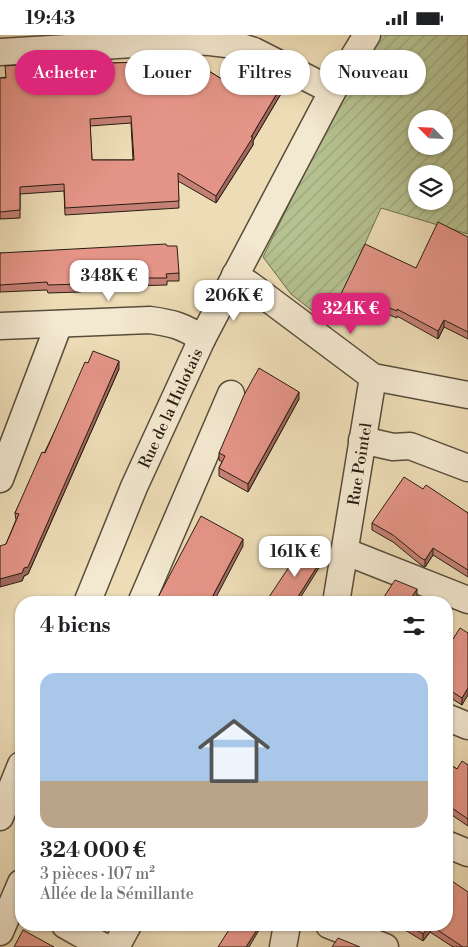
<!DOCTYPE html>
<html lang="fr">
<meta charset="utf-8">
<style>
:root{--surface:#fff;--page:#f6f6f6;--text:#202124;--muted:#757577;--line:#e0e0e0;--accent:#db2777}
body{margin:0;font-family:"Libre Bodoni",serif;background:var(--page);color:var(--text);height:100vh;display:flex;flex-direction:column;font-size:19px;white-space:nowrap}
*{box-sizing:border-box;margin:0}
p{font-size:16px;color:var(--muted)}
.icon{flex:none;width:28px;height:28px;fill:none;stroke:currentColor;stroke-width:2;stroke-linecap:round;stroke-linejoin:round}
.map{position:relative;flex:1;overflow:hidden}
.sheet{position:absolute;left:15px;top:561px;width:438px;height:335px;display:flex;flex-direction:column;background:var(--surface);border-radius:20px;box-shadow:0 1px 4px #0004}
.sheet>*{flex:none}
.guide{position:absolute;left:15px;top:15px;width:439px;height:45px;display:flex;gap:10px}
.needle{width:32px;rotate:294deg}
.fabs{position:absolute;left:408px;top:75px;display:grid;gap:10px}
.fabs a{display:grid;place-items:center;width:45px;height:45px;border-radius:50%;background:var(--surface);box-shadow:0 1px 4px #0004;font-size:25px}
.price{position:absolute;translate:-50% -42px;padding:0 11px;border-radius:10px;background:#fff;color:#222;font-size:16px;line-height:32px;filter:drop-shadow(0 1px 2px #0008)}
.price::after{content:'';position:absolute;left:50%;top:30px;width:15px;height:11px;margin-left:-8px;background:inherit;clip-path:polygon(0 0,100% 0,50% 100%)}
.price.active{background:var(--accent);color:#fff}
ul{padding:0;list-style:none}
li{display:grid;align-content:center;gap:10px;height:265px;padding:0 25px}
li+li{border-top:1px solid var(--line)}
li span{display:grid;place-items:center;height:155px;border-radius:15px;color:#555}
li>.icon{margin-inline-start:auto}
span .icon{width:90px;height:90px;fill:#fffc;stroke-width:1}
li b{font-size:21px}
h2{display:flex;justify-content:space-between;align-items:center;height:60px;padding:0 25px;font-size:21px}
.tag{padding:0 18px;border-radius:22px;background:var(--surface);box-shadow:0 1px 4px #0004;font-size:18px;line-height:45px}
.tag.active{background:var(--accent);color:#fff}
.status{display:flex;justify-content:space-between;align-items:center;height:35px;padding:0 25px;background:var(--surface);direction:ltr}
.status svg{height:14px;fill:currentColor}
.map>svg:first-child{display:block}
.garden{fill:url(#garden-furrows);stroke:#6e6f50;fill-rule:evenodd}
.lines{fill:none;stroke-linecap:round;stroke-linejoin:round}
.minor-casing{stroke:#584d3a;stroke-width:29}
.minor{stroke:#f3e8d0;stroke-width:26}
.wall{fill:#c58075;stroke:#271d11;fill-rule:evenodd}
.shaded-wall{fill:#a0685f;stroke:#271d11}
.building{fill:#e59588;stroke:#271d11;fill-rule:evenodd}
.labels{text-anchor:middle;stroke-width:5;stroke-linejoin:round;paint-order:stroke}
.street-label{font-size:16px;fill:#271d11;stroke:#f3e8d0}
</style>
<div class="status"><b>19:43</b><svg viewBox="0 0 49 12"><path d="M0 12V9h3v3zM5 12V6h3v6zM10 12V3h3v9zM15 12V0h3v12zM26 1h20v11H26zM47 4h2v5h-2z"/></svg></div>
<div class="map">
<svg width="468" height="912" viewBox="0 0 468 912">
<defs>
<pattern id="garden-furrows" width="10" height="10" patternUnits="userSpaceOnUse" patternTransform="scale(1.25)"><rect width="10" height="10" fill="#b5c190"/><path d="M-1 1l2-2M0 10L10 0M9 11l2-2" fill="none" stroke="#9ca57b"/></pattern>
</defs>
<rect width="100%" height="100%" fill="#eddcb6"/>
<filter id="stains"><feTurbulence type="fractalNoise" baseFrequency=".004" numOctaves="4"/><feColorMatrix values="0 0 0 0 .2 0 0 0 0 .09 0 0 0 0 .02 0 0 0 .5 -.17"/></filter>
<radialGradient id="worn" r=".72"><stop offset=".6" stop-color="#630" stop-opacity="0"/><stop offset="1" stop-color="#630" stop-opacity=".3"/></radialGradient>
<path class="garden" d="M 377,0 L 468,0 L 468,199 L 381,173 L 329,289 L 291,259 L 263,222 L 340,66 ZM 416,84 L 444,84 L 444,111 L 416,111 ZM 416,139 L 444,139 L 444,166 L 416,166 Z"/>
<g class="lines">
<defs>
<g id="minor">
<polyline points="0,17 184,6 210,7 235,10 254,16 323,51 332,57"/>
<polyline points="235,240 250,250 373,342 468,360"/>
<path d="M 0,291 L 150,285 C 172,288 184,291 202,304"/>
<polyline points="362,405 393,412 410,411 468,433"/>
<polyline points="0,444 59,289"/>
<polyline points="344,516 468,565"/>
<polyline points="87,568 134,452 202,304 332,57 367,0"/>
<polyline points="141,568 231,359"/>
<polyline points="336,568 373,342"/>
<polyline points="446,682 468,691"/>
<polyline points="0,782 21,730"/>
<polyline points="446,809 468,818"/>
<polyline points="65,890 104,912"/>
<polyline points="329,890 385,912"/>
<polyline points="0,897 21,848"/>
<polyline points="116,912 128,890"/>
<polyline points="283,912 287,890"/>
</g>
</defs>
<use href="#minor" class="minor-casing"/>
<use href="#minor" class="minor"/>
</g>
<g class="wall">
<path d="M 163,22 L 180,29 L 207,35 L 245,58 L 282,57 L 253,106 L 253,110 L 216,168 L 178,146 L 179,173 L 65,180 L 64,156 L 20,159 L 20,183 L 0,184 L 0,43 L 86,29 L 139,27 ZM 131,88 L 133,125 L 92,125 L 90,91 Z"/>
<polygon points="468,202 468,304 444,292 438,304 397,281 397,283 382,277 378,287 340,268 340,261 416,233"/>
<polygon points="0,218 179,238 179,246 167,246 167,250 128,251 128,252 82,254 81,257 48,258 47,255 0,257"/>
<polygon points="88,328 119,334 28,539 24,541 22,546 6,509 16,485 15,478"/>
<polygon points="299,364 248,457 219,441 219,433 222,427 219,425 219,418"/>
<polygon points="423,454 468,478 468,542 433,520 425,532 421,530 393,507 372,495 372,488"/>
<polygon points="468,598 462,670 446,660 446,599 453,604"/>
<polygon points="446,727 457,734 468,730 468,791 449,778 446,782"/>
<polygon points="397,890 446,890 468,912 453,912 430,897 423,906"/>
</g>
<g class="shaded-wall">
<polygon points="282,50 282,57 253,106 253,110 216,168 216,161"/>
<polygon points="382,270 382,277 378,287 378,280"/>
<polygon points="444,285 444,292 438,304 438,296"/>
<polygon points="119,326 119,334 28,539 24,541 22,546 0,552 0,544 24,533"/>
<polygon points="299,357 299,364 248,457 248,449"/>
<polygon points="243,504 243,511 213,568 209,568"/>
<polygon points="433,513 433,520 425,532 425,525"/>
<polygon points="322,524 322,528 297,568 294,568"/>
<polygon points="417,554 417,561 413,568 408,568"/>
<polygon points="468,653 468,660 462,670 462,663"/>
<polygon points="449,771 449,778 446,782 446,775"/>
<polygon points="260,890 262,890 249,912 246,912"/>
<polygon points="430,890 430,897 423,906 423,899"/>
</g>
<g class="building">
<path d="M 162,18 L 163,22 L 180,21 L 180,29 L 207,28 L 207,35 L 245,58 L 258,36 L 282,50 L 251,102 L 253,102 L 216,161 L 178,138 L 179,166 L 65,173 L 64,149 L 20,152 L 20,175 L 0,177 L 0,43 L 6,43 L 5,31 L 85,25 L 86,29 L 139,27 L 139,20 ZM 131,81 L 134,125 L 92,125 L 90,84 Z"/>
<polygon points="438,187 468,202 468,297 444,285 438,296 397,274 397,276 382,270 378,280 340,261 365,209 416,233"/>
<polygon points="166,209 167,211 177,211 179,238 166,239 167,243 128,243 128,245 82,246 81,249 48,250 47,247 0,250 0,218"/>
<polygon points="93,316 119,326 28,532 24,533 22,538 0,544 0,511 6,509 19,479 15,478 42,417 45,418 85,327 88,328"/>
<polygon points="259,333 299,357 248,449 219,433 225,421 219,418 244,360"/>
<polygon points="404,442 423,454 426,450 468,478 468,535 433,513 425,525 421,523 393,500 372,488"/>
<polygon points="201,481 243,504 209,568 155,568"/>
<polygon points="303,511 322,524 294,568 265,568"/>
<polygon points="395,545 417,554 408,568 380,568"/>
<polygon points="460,593 468,598 468,653 462,663 446,653 446,599 453,604"/>
<polygon points="462,726 468,730 468,784 449,771 446,775 446,727 457,734"/>
<polygon points="446,842 468,857 468,912 463,912 430,890 423,899 408,890 446,890"/>
<polygon points="232,890 260,890 246,912 218,912"/>
<polygon points="23,895 54,912 14,912"/>
<polygon points="338,903 360,912 332,912"/>
</g>
<g class="labels">
<g class="street-label">
<text transform="translate(170 373) rotate(-65)" y="6">Rue de la Hulotais</text>
<text transform="translate(359 429) rotate(-81)" y="6">Rue Pointel</text>
</g>
</g>
<rect width="100%" height="100%" filter="url(#stains)"/>
<rect width="100%" height="100%" fill="url(#worn)"/>
</svg>
<div class="fabs">
<a><svg class="needle" viewBox="-14 -14 28 28"><path d="M0-13l5 13h-10z" fill="#e53935"/><path d="M0 13l5-13h-10z" fill="#757577"/></svg></a>
<a><svg class="icon" aria-label="layers" viewBox="0 0 24 24"><path d="M12 4l9 5-9 5-9-5zM3 14l9 5 9-5"/></svg></a>
</div>
<b class="price" style="left:109px;top:267px">348K €</b>
<b class="price" style="left:234px;top:287px">206K €</b>
<b class="price active" style="left:351px;top:300px">324K €</b>
<b class="price" style="left:295px;top:543px">161K €</b>
<div class="guide">
<a class="tag active">Acheter</a>
<a class="tag">Louer</a>
<a class="tag">Filtres</a>
<a class="tag">Nouveau</a>
</div>
<section class="sheet">
<h2>4 biens<svg class="icon" aria-label="filters" viewBox="0 0 24 24"><path d="M4 7h16M4 17h16"/><circle cx="9" cy="7" r="2"/><circle cx="15" cy="17" r="2"/></svg></h2>
<ul>
<li><span style="background:linear-gradient(#a9c7e8 70%,#b9a48a 0)"><svg class="icon" aria-label="home" viewBox="0 0 24 24"><path d="M3 11l9-7 9 7M6 9v11h12V9"/></svg></span><div><b>324 000 €</b><p>3 pièces · 107 m²</p><p>Allée de la Sémillante</p></div></li>
</ul>
</section>
</div>
